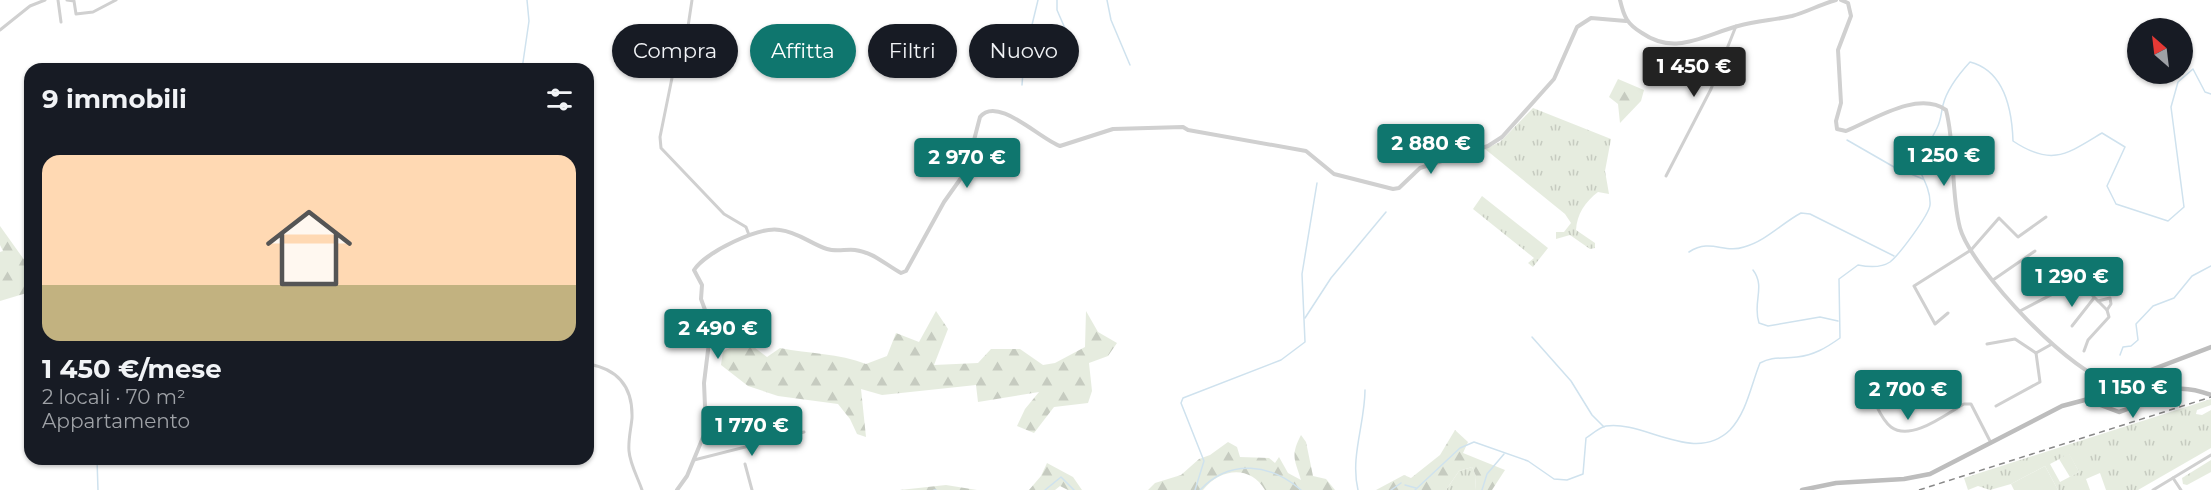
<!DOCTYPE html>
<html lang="it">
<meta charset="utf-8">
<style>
:root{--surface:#171b24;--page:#242831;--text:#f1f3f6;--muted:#9ea1a6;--accent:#0f766e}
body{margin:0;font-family:Montserrat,sans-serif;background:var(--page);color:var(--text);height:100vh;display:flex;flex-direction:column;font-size:22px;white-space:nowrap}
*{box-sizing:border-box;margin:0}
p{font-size:20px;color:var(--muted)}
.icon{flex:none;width:33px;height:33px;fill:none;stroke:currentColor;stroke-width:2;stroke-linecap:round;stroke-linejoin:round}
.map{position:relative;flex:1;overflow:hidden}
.details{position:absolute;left:24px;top:63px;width:570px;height:402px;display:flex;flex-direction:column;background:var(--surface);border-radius:18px;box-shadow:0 2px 4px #0004}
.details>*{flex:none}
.hud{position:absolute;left:612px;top:24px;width:570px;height:54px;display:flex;gap:12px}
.needle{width:39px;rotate:332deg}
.tools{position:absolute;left:2127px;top:18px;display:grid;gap:12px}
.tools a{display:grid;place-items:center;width:66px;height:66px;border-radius:50%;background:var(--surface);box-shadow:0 2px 4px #0004;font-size:30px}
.price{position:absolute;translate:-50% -51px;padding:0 14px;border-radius:6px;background:var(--accent);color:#fff;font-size:20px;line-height:39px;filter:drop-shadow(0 2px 3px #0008)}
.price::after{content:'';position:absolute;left:50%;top:36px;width:18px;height:14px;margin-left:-9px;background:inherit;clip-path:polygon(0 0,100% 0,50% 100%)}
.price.selected{background:#222;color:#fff}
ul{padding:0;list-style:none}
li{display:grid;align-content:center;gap:12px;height:318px;padding:0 18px}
li span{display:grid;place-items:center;height:186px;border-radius:18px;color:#555}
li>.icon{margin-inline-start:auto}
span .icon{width:108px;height:108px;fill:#fffc;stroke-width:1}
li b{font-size:26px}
h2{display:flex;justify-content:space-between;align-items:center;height:72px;padding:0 18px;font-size:26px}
.chip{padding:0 21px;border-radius:27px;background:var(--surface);box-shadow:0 2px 4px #0004;font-size:21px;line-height:54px}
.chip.selected{background:var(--accent);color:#fff}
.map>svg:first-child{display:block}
.grass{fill:url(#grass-tufts);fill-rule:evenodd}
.forest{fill:url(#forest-firs)}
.park{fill:#e6ecdf}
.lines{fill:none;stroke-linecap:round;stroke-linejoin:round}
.stream{stroke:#cfe2ee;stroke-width:1.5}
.minor{stroke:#d0d0d0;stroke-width:3}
.tertiary{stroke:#d0d0d0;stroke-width:4}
.secondary{stroke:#bdbdbd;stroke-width:4.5}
.rail{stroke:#888;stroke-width:1.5;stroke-dasharray:6 4.5;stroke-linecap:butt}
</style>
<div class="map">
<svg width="2211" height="490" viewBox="0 0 2211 490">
<defs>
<pattern id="grass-tufts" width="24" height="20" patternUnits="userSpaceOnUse" patternTransform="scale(1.5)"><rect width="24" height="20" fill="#e6ecdf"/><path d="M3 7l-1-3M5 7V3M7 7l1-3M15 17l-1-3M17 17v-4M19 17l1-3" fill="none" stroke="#c6cbc0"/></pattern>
<pattern id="forest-firs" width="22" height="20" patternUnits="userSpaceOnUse" patternTransform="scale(1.5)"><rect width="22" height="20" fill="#e6ecdf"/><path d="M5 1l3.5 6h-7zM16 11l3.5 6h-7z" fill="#c6cbc0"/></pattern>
</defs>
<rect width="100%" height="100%" fill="#fff"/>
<g class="grass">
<path d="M 1533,108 L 1611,139 L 1605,171 L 1609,194 L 1598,192 C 1585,202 1577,214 1576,230 L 1595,243 L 1595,248 L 1590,249 L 1570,235 L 1556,239 L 1556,232 L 1564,232 L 1571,223 L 1565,214 L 1485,149 L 1500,142 Z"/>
<polygon points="1482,196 1548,248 1533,267 1528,263 1534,258 1473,209"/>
<path d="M 2211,399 L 2211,405 L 2197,410 L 2196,414 L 2202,415 L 2211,410 L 2211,448 L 2138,490 L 2106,490 L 2100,473 L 2086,479 L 2090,490 L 2058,490 L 2045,466 L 2011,484 L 1990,490 L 1978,486 L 1968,490 L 1964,478 ZM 2069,454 L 2079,472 L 2060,482 L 2050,464 Z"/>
<polygon points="2211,460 2211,472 2187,485 2183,484 2182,478"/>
<polygon points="1472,467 1476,476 1475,490 1446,490 1459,471"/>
</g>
<g class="forest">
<polygon points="1618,79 1644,90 1641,101 1620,123 1618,104 1609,97"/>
<polygon points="0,226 30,268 30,292 0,301 0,252 3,251 0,245"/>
<path d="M 936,311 L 948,329 L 934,365 L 978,363 L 991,349 L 1020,349 L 1043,365 L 1055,363 L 1085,347 L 1086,311 L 1098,332 L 1117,343 L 1108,356 L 1089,363 L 1092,391 L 1088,403 L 1054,407 L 1034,433 L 1017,426 L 1025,409 L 1039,392 L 978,402 L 976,385 L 882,395 L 861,389 L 866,437 L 857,434 L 850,419 L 838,404 L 778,396 L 748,386 L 721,365 L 723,351 L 746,341 L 767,357 L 780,348 C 809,354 839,353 866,364 L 887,356 L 896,333 L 919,342 Z"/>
<polygon points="1455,430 1468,442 1463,453 1505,470 1492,490 1475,490 1476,476 1472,467 1459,471 1446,490 1376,490 1404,475 1411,478 1440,455"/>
<path d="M 1301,435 L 1306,442 L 1313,476 L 1326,479 L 1335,490 L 1265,490 C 1250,465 1221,468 1203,490 L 1148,490 L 1155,483 L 1181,475 L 1199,459 L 1210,455 L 1228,442 L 1237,447 L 1240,457 L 1269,458 L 1275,463 L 1279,457 L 1288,473 L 1301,480 C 1295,460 1290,456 1301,435 Z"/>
<polygon points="1047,463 1073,477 1082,490 1068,490 1060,486 1055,490 1029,490 1041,476"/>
<polygon points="946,485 977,490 900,490"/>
</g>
<g class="park">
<polygon points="2069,453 2079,472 2070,477 2059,459"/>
<polygon points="2045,466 2058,490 2014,490 2011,484"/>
</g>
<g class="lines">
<g class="stream">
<polyline points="1057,0 1057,10 1077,56"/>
<polyline points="1107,0 1111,20 1130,65"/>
<polyline points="522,69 529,21 527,0"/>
<polyline points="1022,85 1024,58 1038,0"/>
<polyline points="1847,140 1894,167 1923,179"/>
<path d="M 1689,252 C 1711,238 1724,254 1744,247 C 1766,241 1782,223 1801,213 L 1810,214 L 1894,256"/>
<path d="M 1753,270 C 1766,287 1752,303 1759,323 L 1768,326 L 1820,317 L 1838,321"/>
<polyline points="1305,318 1331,278 1386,212"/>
<polyline points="1532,337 1571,381 1592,415 1604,427"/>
<polyline points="2120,355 2123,347 2131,346 2138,340 2136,324 2153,306 2174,298 2192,276 2211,266"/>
<polyline points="97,459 98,490"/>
<polyline points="1405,485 1416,488"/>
<polyline points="934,490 936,490"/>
<polyline points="1045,490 1061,477 1074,490"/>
<polyline points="1195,490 1204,461 1181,403 1183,398 1281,360 1305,342 1302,274 1317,183"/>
<path d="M 1200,490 C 1230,458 1271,464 1301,490"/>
<path d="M 1358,490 C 1350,457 1365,423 1365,390"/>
<polyline points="1391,490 1401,483"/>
<path d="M 1415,490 L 1460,448 L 1474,442 L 1528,461 L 1554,479 L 1567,480 L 1583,474 L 1586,438 C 1592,434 1600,427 1606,426 C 1644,420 1694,465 1730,430 C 1747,412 1751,385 1760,363 C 1773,356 1782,359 1797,357 C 1814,355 1826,348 1840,338 L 1839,279 L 1858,265 C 1868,267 1881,268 1890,262 C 1899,255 1929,215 1930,205 C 1931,191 1923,178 1917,165 C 1923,151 1931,141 1937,128 C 1941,121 1941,113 1943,105 C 1947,89 1958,75 1970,62 C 2005,71 2012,110 2013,141 C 2052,167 2067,154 2102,133 L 2125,147 L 2107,186 L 2116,204 L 2168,221 L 2184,207 L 2171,107 L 2178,82 L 2193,69 L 2205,92 L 2211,94"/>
<polyline points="1482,490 1487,474 1504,454"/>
</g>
<g class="minor">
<polyline points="58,0 61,22"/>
<polyline points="67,0 74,1 76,14 93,12 116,0"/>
<polyline points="692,0 686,40 674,68 660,137 661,148 724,214 746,227 749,235"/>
<polyline points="0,30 30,6 45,0"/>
<polyline points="1666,176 1711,89 1736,26"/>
<polyline points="1993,280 2035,251"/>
<polyline points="2098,301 2110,298 2111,304 2107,310"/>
<polyline points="2020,311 2072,284 2081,284 2107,310 2109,317 2088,340 2084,351"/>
<polyline points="1948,313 1935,324 1914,286 1971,250 1999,218 2018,237 2046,217"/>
<polyline points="2072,326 2094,298"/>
<polyline points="1987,344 2015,339 2036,353 2052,344"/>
<path d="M 588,364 C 618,369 633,386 632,418 C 631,429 628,440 629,451 C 630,464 638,478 642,490"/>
<path d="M 1887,396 L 1875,403 C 1879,411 1883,421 1891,427 C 1911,442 1946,414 1964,404 L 1971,404 L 1991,443"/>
<polyline points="1996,406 2040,382 2036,353"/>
<polyline points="694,460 804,432"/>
<polyline points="745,464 752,490"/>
<polyline points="2173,478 2181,490"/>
<polyline points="2153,490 2211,455"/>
</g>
<g class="tertiary">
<path d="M 1620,0 C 1624,17 1627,24 1642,33 C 1675,56 1704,35 1738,26 C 1756,21 1774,20 1792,16 C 1807,12 1821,4 1836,0"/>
<path d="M 1841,0 L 1848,3 L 1851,16 L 1838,50 L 1841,103 L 1836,121 L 1837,129 L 1846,131 C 1873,120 1918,90 1946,110 C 1956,148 1950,190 1960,228 C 1971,268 2075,380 2116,383"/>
<polyline points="2098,378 2105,391"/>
<path d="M 677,490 L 687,476 L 706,430 L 704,383 L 711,326 L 701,299 L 702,285 L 694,270 C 706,252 759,226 780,230 C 798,232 811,244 827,249 C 836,252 846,249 855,250 C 873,252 886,265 901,273 L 906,271 L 944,202 L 966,171 L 980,117 C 997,95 1040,139 1060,146 L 1113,129 L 1183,127 L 1188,130 L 1306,151 L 1334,174 L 1393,189 L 1399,188 L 1420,168 L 1488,146 L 1502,137 L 1554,79 L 1577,27 L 1591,18 L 1626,21"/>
</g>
<g class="secondary">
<polyline points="2139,377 2149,382 2152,397"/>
<path d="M 2090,401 L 2119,412 C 2159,399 2166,378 2211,395"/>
<polyline points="1802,490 1836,483 1904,479 1930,474 2062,406 2096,397 2117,383 2211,347"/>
</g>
<polyline class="rail" points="1919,490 2211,397"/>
</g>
</svg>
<div class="tools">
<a><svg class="needle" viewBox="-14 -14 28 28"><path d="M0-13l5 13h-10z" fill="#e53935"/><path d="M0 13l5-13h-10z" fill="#9ea1a6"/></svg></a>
</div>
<b class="price selected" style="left:1694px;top:98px">1 450 €</b>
<b class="price" style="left:1431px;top:175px">2 880 €</b>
<b class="price" style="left:1944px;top:187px">1 250 €</b>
<b class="price" style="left:967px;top:189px">2 970 €</b>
<b class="price" style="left:2072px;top:308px">1 290 €</b>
<b class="price" style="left:718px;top:360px">2 490 €</b>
<b class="price" style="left:2133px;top:419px">1 150 €</b>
<b class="price" style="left:1908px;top:421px">2 700 €</b>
<b class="price" style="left:752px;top:457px">1 770 €</b>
<div class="hud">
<a class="chip">Compra</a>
<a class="chip selected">Affitta</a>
<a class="chip">Filtri</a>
<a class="chip">Nuovo</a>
</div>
<section class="details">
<h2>9 immobili<svg class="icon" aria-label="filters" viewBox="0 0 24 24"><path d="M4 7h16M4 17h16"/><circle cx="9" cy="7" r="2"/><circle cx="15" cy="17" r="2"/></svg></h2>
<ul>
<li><span style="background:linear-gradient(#ffd9b3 70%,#c2b280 0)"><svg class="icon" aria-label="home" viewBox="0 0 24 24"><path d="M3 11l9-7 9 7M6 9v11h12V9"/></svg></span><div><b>1 450 €/mese</b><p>2 locali · 70 m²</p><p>Appartamento</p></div></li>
</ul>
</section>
</div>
